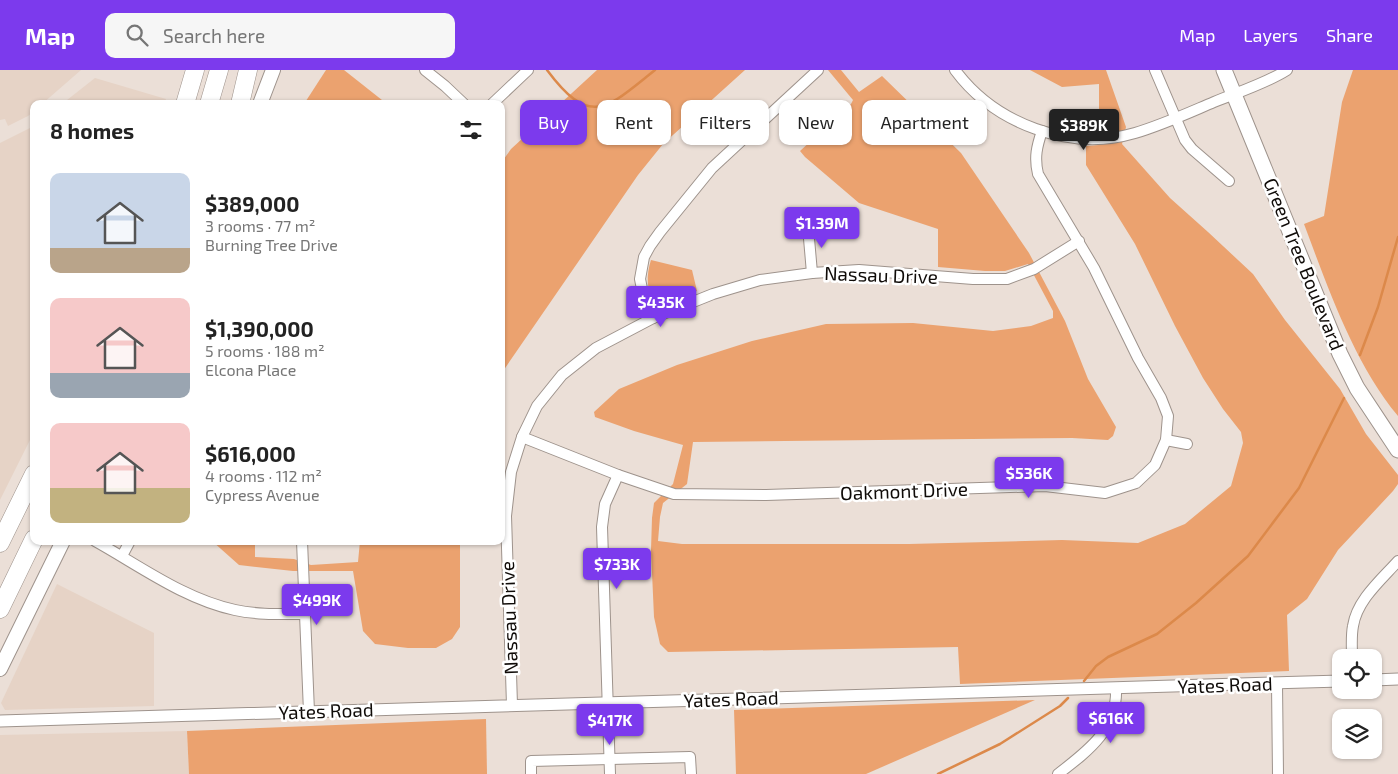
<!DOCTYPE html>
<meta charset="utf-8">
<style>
:root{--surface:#fff;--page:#f6f6f6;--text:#222;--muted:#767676;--accent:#7c3aed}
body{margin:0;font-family:"Exo 2",sans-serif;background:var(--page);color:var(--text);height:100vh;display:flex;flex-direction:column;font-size:19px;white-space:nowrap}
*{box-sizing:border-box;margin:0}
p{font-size:16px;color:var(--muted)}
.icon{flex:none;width:28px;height:28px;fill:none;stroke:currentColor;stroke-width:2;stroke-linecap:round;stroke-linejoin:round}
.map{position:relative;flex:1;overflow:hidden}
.sheet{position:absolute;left:30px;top:30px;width:475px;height:445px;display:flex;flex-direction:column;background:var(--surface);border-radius:10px;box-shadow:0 1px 4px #0004}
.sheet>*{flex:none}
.hud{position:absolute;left:520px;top:30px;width:475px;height:45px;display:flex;gap:10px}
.buttons{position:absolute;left:1332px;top:579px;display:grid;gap:10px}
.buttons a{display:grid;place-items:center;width:50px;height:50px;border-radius:10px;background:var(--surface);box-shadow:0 1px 4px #0004;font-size:25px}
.price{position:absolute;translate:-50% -42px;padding:0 11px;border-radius:5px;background:var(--accent);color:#fff;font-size:16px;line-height:32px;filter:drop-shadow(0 1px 2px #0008)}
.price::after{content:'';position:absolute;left:50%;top:30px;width:15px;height:11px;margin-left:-8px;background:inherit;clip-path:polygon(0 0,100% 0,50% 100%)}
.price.selected{background:#222;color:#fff}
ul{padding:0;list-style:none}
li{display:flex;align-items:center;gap:15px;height:125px;padding:0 20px}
li span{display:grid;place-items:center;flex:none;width:140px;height:100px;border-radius:10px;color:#555}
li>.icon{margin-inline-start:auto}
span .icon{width:60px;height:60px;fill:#fffc;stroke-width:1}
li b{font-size:21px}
h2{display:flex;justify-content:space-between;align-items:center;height:60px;padding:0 20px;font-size:21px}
.pill{padding:0 18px;border-radius:10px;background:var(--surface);box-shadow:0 1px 4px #0004;font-size:18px;line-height:45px}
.pill.selected{background:var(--accent);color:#fff}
header{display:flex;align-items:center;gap:30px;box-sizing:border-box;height:70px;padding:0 25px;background:var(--accent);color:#fff}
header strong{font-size:24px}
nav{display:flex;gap:28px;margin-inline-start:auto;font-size:18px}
.search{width:350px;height:45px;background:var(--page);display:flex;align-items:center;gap:12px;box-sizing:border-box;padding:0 18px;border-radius:10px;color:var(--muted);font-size:19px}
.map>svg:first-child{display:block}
.built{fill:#e6d3c6}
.green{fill:#eba26f}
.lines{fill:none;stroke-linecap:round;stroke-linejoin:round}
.stream{stroke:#dc894a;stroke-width:2.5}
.minor-casing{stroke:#9e938c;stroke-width:12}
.tertiary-casing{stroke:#9e938c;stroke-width:13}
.secondary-casing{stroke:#9e938c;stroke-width:16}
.primary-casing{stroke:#9e938c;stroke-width:17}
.motorway-casing{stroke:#9e938c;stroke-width:19}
.minor{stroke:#fff;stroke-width:10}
.tertiary{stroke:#fff;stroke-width:11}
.secondary{stroke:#fff;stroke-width:14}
.primary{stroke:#fff;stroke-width:15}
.motorway{stroke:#fff;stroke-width:18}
.labels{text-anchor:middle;stroke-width:5;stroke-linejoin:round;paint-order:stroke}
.street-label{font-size:19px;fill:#0f0b08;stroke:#fff}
</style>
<header>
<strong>Map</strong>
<div class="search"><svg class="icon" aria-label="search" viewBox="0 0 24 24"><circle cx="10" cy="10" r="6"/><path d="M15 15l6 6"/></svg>Search here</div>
<nav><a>Map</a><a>Layers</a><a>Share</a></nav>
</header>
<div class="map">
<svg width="1398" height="704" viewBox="0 0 1398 704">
<rect width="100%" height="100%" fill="#ebdfd7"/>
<g class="built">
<polygon points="0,0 81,0 42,34 34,34 34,41 28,46 8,56 5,49 0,50"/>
<polygon points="95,8 166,29 164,34 62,34"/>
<polygon points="34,56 34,362 0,430 0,73"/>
<polygon points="57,514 154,563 154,636 5,640 1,633"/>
<polygon points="187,661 189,704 0,704 0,665"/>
</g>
<g class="green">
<polygon points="326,0 344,0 387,34 304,34"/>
<polygon points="597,0 745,0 663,74 638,105 501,304 501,93 511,79"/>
<polygon points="828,0 841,0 859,22 882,6 961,83 1029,183 1065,251 1088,309 1116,357 1113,366 1108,370 1072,368 693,372 687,414 663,433 660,447 658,471 682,474 909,474 1062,470 1138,473 1185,454 1231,416 1243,373 1241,362 1223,339 1203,308 1175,256 1135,174 1086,95 1086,76 1099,75 1099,14 1062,17 1030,0 1106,0 1126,57 1122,74 1170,128 1208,162 1253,204 1285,250 1340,319 1366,364 1398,405 1398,414 1393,421 1338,480 1307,529 1287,545 1289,601 960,614 958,577 668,582 660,574 654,547 651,480 652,448 654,433 673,414 683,375 634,361 595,347 594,342 619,319 677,295 752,271 826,254 913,253 993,261 1031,256 1053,248 1053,241 1028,194 1005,201 985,201 938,197 938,159 859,133 805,87 800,81 851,34 853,30"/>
<path d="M 1353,0 L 1398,0 L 1398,346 C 1354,293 1328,218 1304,154 L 1324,146 L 1342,32 Z"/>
<path d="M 651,190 L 692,200 L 697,221 L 663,235 L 656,235 C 646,222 646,205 651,190 Z"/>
<polygon points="212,471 255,471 255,487 294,489 311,495 358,492 360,471 460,471 460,557 452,569 436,578 408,578 375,574 363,561 353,501 293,501 239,495"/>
<polygon points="1035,630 866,704 736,704 734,640"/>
<polygon points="486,649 487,704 189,704 187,661"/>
</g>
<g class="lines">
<g class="stream">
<path d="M 547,0 C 591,59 607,38 655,0"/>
<polyline points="1360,285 1378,237 1398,167"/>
<polyline points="1084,611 1096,596 1108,587 1157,564 1196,533 1248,486 1299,418 1344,328"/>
<polyline points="938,704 1000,674 1060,636 1068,628"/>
</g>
<defs>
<g id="minor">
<polyline points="425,0 445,16 464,34"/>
<path d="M 955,0 C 995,54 1070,82 1135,63 C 1162,55 1188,43 1214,32 C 1238,22 1265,14 1287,0"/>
<polyline points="1155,0 1185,70 1192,79 1229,111"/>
<polyline points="492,34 528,0"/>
<polyline points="808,157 812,203"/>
<polyline points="653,248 644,229 640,209 644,187 650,176 660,162 712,98 818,0"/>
<path d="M 522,367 L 618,405 L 674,424 L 766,425 L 1045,416 L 1105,423 L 1136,413 L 1155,395 L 1166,370 L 1168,346 L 1161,328 L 1138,288 L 1094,198 L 1038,104 C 1034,87 1037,76 1042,61"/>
<polyline points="1166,370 1187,374"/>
<path d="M 95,471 C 140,496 184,529 235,540 C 258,545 281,544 304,544"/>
<polyline points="302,471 309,642"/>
<polyline points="122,486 130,471"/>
<path d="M 1352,588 C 1352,577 1351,566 1353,556 C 1357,530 1381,510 1398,491"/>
<polyline points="1277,614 1278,704"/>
<polyline points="512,635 506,446 511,402 522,367 537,336 562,305 596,278 653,248 713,224 760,210 812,203 859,200 973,209 1007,209 1034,199 1079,171"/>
<polyline points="531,704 531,691 690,687 691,704"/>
<polyline points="610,704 602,457 605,434 618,405"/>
<path d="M 1058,704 C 1088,681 1118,659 1116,618"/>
</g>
<g id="tertiary">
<polyline points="1374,610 1398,609"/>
<polyline points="0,651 1341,611"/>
</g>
<g id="secondary">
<polyline points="260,34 273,0"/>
<polyline points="0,599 63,471"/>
</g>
<polyline id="primary" points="1224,0 1340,284 1357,318 1398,380"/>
<g id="motorway">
<polyline points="185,34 195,0"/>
<polyline points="209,34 219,0"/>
<polyline points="240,34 248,0"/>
<polyline points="0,473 34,404"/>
<polyline points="0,539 34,469"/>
</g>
</defs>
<use href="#minor" class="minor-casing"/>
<use href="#tertiary" class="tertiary-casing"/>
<use href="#secondary" class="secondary-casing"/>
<use href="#primary" class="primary-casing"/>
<use href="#motorway" class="motorway-casing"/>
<use href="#minor" class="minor"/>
<use href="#tertiary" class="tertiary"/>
<use href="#secondary" class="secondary"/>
<use href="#primary" class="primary"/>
<use href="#motorway" class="motorway"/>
</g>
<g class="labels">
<g class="street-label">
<text transform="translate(1304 194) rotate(68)" y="7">Green Tree Boulevard</text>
<text transform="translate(881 205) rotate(2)" y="7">Nassau Drive</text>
<text transform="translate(904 421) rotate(-2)" y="7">Oakmont Drive</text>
<text transform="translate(509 548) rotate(-92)" y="7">Nassau Drive</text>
<text transform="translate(1225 615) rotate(-2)" y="7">Yates Road</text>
<text transform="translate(731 629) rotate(-2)" y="7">Yates Road</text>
<text transform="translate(326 641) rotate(-2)" y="7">Yates Road</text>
</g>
</g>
</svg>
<div class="buttons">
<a><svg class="icon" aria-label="locate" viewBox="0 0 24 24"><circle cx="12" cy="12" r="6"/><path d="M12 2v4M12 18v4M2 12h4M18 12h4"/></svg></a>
<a><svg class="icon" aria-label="layers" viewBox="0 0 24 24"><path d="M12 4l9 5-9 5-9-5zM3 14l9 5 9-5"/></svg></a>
</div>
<b class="price selected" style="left:1084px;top:81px">$389K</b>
<b class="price" style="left:822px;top:179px">$1.39M</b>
<b class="price" style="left:661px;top:258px">$435K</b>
<b class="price" style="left:1029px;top:429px">$536K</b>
<b class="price" style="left:617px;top:520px">$733K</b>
<b class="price" style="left:317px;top:556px">$499K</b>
<b class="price" style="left:1111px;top:674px">$616K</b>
<b class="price" style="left:610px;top:676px">$417K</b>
<div class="hud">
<a class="pill selected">Buy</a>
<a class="pill">Rent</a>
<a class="pill">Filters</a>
<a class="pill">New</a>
<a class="pill">Apartment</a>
</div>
<section class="sheet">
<h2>8 homes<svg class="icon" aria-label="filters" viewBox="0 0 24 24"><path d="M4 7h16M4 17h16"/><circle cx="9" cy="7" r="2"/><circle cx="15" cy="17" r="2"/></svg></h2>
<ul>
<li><span style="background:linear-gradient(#c9d6e8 75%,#b9a48a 0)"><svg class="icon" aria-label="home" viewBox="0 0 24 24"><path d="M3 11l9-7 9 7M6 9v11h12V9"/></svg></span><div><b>$389,000</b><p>3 rooms · 77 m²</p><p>Burning Tree Drive</p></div></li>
<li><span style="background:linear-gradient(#f6c9c9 75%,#9aa5b1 0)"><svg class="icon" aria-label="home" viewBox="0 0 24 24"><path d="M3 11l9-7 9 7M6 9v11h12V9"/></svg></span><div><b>$1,390,000</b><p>5 rooms · 188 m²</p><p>Elcona Place</p></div></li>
<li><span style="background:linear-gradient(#f6c9c9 65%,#c2b280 0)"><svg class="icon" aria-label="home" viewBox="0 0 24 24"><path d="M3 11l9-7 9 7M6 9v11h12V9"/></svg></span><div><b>$616,000</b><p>4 rooms · 112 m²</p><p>Cypress Avenue</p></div></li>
</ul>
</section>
</div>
